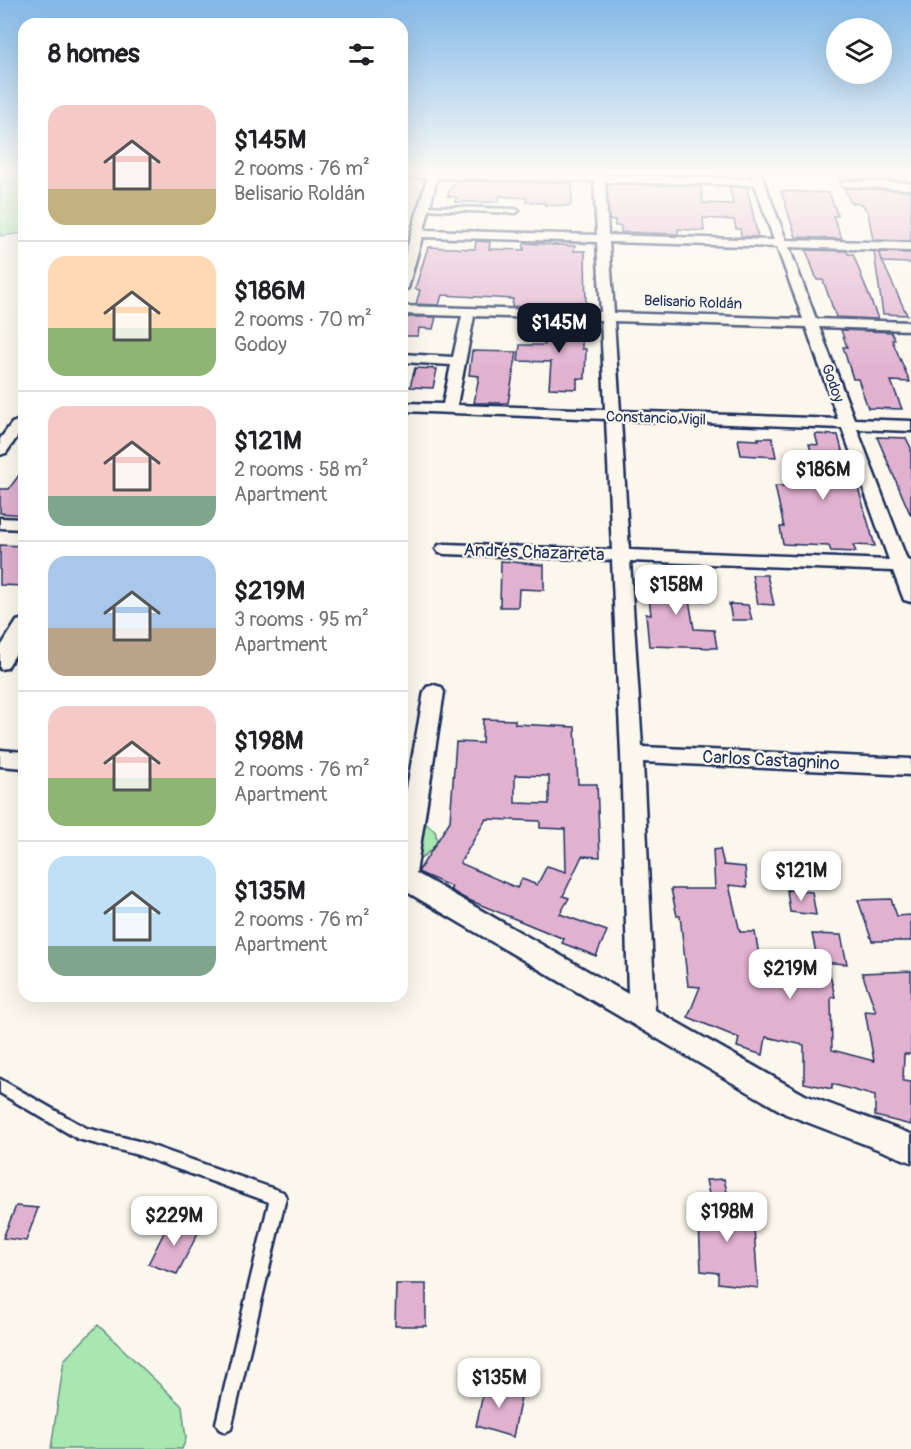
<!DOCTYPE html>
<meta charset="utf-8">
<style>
:root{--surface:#fff;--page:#f2f2f2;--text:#202124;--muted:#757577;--line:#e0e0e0;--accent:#111827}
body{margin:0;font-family:Pangolin,sans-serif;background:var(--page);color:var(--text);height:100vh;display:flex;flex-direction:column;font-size:22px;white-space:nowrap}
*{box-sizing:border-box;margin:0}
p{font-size:20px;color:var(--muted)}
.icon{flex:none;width:33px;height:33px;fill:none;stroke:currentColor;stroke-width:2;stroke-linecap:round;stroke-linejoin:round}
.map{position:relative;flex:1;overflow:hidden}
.drawer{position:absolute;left:18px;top:18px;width:390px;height:984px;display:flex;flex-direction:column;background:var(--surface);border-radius:18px;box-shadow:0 6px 24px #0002}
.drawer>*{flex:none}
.controls{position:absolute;left:826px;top:18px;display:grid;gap:12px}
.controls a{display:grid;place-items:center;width:66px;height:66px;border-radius:50%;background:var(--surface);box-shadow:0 6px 24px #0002;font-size:30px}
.price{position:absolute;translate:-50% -51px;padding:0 14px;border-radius:12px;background:#fff;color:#222;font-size:20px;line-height:39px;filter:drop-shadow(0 2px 3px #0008)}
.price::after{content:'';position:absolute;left:50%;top:36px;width:18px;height:14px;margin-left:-9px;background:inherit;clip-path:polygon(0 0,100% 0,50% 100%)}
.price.on{background:var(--accent);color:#fff}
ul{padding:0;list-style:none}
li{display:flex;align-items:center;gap:18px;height:150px;padding:0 30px}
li+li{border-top:2px solid var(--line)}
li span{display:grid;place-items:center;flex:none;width:168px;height:120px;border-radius:18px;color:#555}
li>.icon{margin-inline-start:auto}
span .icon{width:72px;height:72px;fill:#fffc;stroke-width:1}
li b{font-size:26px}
h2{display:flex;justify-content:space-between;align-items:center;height:72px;padding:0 30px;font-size:26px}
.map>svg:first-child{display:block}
.green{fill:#a8e7af;stroke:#628b86;stroke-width:1.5}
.building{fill:#e1b1d0;stroke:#1b2f5e;stroke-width:1.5;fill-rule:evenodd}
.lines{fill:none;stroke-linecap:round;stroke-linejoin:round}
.service-casing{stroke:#1b2f5e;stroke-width:5}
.minor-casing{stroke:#1b2f5e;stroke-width:5}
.service{fill:#fbf7ec;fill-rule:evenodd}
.minor{fill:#fbf7ec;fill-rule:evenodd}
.labels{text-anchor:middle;stroke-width:4.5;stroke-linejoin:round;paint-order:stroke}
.far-street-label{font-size:15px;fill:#1b2f5e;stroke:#fbf7ec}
.street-label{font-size:18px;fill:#1b2f5e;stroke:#fbf7ec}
</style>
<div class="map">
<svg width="911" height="1449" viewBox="0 0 911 1449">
<rect width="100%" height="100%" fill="#fbf7ec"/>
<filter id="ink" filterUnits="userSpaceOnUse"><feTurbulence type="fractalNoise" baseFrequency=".0167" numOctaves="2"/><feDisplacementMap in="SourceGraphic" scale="12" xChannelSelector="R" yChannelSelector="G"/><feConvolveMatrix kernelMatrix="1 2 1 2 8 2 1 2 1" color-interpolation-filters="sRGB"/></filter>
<g filter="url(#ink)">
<g class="green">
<polygon points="0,171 24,171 24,233 0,236"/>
<polygon points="402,805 407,807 435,831 438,843 408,871 402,869"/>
<polygon points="98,1325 182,1406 186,1439 182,1449 51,1449 64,1360"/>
</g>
<g class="building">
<polygon points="607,171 690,171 691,175 607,173"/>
<polygon points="857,171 903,172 908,181 846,179 841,182 839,177 844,177 842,174 858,174"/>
<polygon points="455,181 572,183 572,199 570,206 545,205 545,203 526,202 527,198 500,196 498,202 455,202 457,197 447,196"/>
<polygon points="607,184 701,186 703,203 733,204 729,187 747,187 758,237 741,236 740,229 736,229 734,220 703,218 704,231 678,229 678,234 621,232 621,226 615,226 615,220 609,220"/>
<polygon points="844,188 911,191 911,241 873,240 868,212 862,204 851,203"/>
<polygon points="781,191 829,193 838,216 833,216 842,239 796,237"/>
<polygon points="476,241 490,242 489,249 524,250 524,243 575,246 574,251 585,251 586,309 512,306 513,299 442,295 439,305 416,304 420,290 415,289 428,247 475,249"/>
<polygon points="806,250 847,251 848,254 853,254 878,319 836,317 823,280 817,280"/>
<polygon points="874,252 878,252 907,315 883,314"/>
<polygon points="879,252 911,253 911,263 883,262"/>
<polygon points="412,317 436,317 433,329 419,328 418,336 402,336 404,318"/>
<polygon points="546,321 576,321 576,337 582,338 582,349 586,349 585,379 577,378 577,389 549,388 551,362 518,361 520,345 545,345"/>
<polygon points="841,330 891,332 895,340 892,340 910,382 891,381 902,409 868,408 858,379 853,379 843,347 847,347"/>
<polygon points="472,351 517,352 508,403 474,403 479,376 469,375"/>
<polygon points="415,368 437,369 433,388 410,387"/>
<polygon points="815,434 838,435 852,488 858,488 875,546 853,545 856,552 831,551 829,546 783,544 780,527 784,527 775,486 793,486 786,454 812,455 809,444 818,445"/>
<polygon points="877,437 906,438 911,448 911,516"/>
<polygon points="758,438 772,438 776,457 741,455 738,439 759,440"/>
<polygon points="24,468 24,515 0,513 0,489 9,489"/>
<polygon points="0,545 24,546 24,586 0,585"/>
<polygon points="501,561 544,565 544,590 519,589 518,607 500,607"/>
<polygon points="656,573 680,574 682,584 701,585 704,601 689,600 694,629 714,630 717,648 649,646 646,614 651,615 649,597 659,598"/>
<polygon points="752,575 767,575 774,605 758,604"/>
<polygon points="729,604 748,605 752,620 732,620"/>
<path d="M 483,719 L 515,720 L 515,724 L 575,727 L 578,784 L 597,784 L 600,857 L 582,856 L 563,896 L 569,898 L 560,914 L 607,931 L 596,956 L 562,943 L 564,939 L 464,898 L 450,890 L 452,887 L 418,872 L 450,821 L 456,742 L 482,743 ZM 515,775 L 549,776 L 549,804 L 515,803 ZM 486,819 L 540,821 L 540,828 L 565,829 L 566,872 L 547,866 L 537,885 L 522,879 L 517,888 L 460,863 Z"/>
<polygon points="720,849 724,865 745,867 747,887 729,885 740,932 755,932 760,961 828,965 835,997 831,997 832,1050 874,1061 865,1011 876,1012 862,973 911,971 911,1054 904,1054 903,1081 911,1082 911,1125 875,1116 875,1096 832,1084 832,1089 804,1083 804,1045 766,1037 763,1055 737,1047 739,1038 688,1017 700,987 688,986 680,916 677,916 671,889 715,889 713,850"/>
<polygon points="787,890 812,892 816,915 790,912"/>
<polygon points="891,899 897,916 911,915 911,941 872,941 858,900"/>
<polygon points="812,934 841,935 847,964 818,962"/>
<polygon points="724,1179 735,1226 754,1228 758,1288 718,1283 718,1273 701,1271 699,1222 715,1223 706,1180"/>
<polygon points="16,1206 38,1208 26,1241 3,1238"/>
<polygon points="170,1221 199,1231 177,1274 148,1264"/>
<polygon points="396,1284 426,1284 426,1326 395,1326"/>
<polygon points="486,1381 522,1392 513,1437 476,1426"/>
</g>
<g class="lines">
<defs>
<g id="service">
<polygon points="423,206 516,209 519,211 516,213 421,209 421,207"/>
<polygon points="0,1079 86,1128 138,1141 283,1192 286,1197 231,1429 225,1432 219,1429 216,1423 269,1202 138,1155 78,1139 0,1093"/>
</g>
<g id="minor">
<path d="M 402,171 L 594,175 L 594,171 L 604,171 L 604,175 L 753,179 L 750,171 L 760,171 L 786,240 L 911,243 L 911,251 L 789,247 L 816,319 L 911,322 L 911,330 L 819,327 L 854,419 L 911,421 L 911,431 L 857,429 L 907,560 L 911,561 L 911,602 L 904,600 L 893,571 L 630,561 L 642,747 L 911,759 L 911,775 L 643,762 L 655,1010 L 805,1095 L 911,1134 L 911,1162 L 786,1114 L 402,889 L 402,816 L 424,692 L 427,687 L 434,685 L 441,687 L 444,692 L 416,873 L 628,994 L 621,754 L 612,560 L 445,554 L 439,553 L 436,549 L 439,545 L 445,544 L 612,550 L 606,419 L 402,411 L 402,403 L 443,404 L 451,365 L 402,362 L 402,354 L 453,357 L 462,316 L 402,314 L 402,306 L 601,312 L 597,242 L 422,237 L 408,288 L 402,292 L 402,266 L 427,178 L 402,177 ZM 437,178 L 594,181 L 597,235 L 424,230 ZM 605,182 L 755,185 L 774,240 L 608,235 ZM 609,242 L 777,247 L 803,319 L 614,313 ZM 474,316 L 601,320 L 605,410 L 457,405 ZM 614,321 L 806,327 L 838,419 L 620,411 ZM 621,420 L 842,428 L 889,560 L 629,550 Z"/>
<polygon points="846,181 911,183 911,189 842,186 841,184"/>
<polygon points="17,421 22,423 24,427 6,453 0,455 0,439 12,423"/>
<polygon points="0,518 24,519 24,529 0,528"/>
<polygon points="24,619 24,640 7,668 0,669 0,648 17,621"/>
<polygon points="0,750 24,752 24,768 0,766"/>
</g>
</defs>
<use href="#service" class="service-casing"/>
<use href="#minor" class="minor-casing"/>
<use href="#service" class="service"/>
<use href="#minor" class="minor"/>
</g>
</g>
<linearGradient id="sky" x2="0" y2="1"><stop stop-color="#83b9e8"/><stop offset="0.46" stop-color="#fdfbf6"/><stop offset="1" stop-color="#fdfbf6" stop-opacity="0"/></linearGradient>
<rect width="911" height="374" fill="url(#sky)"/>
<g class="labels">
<g class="far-street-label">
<text transform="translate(693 302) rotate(2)" y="5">Belisario Roldán</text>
<text transform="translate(833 383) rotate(70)" y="5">Godoy</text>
<text transform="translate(656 418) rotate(2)" y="5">Constancio Vigil</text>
</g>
<g class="street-label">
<text transform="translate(534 552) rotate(2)" y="6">Andrés Chazarreta</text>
<text transform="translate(771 760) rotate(3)" y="6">Carlos Castagnino</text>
</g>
</g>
</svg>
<div class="controls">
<a><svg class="icon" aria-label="layers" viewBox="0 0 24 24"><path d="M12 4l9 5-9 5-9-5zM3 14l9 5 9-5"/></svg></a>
</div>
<b class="price on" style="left:559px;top:354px">$145M</b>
<b class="price" style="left:823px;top:501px">$186M</b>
<b class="price" style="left:676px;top:616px">$158M</b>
<b class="price" style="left:801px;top:902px">$121M</b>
<b class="price" style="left:790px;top:1000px">$219M</b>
<b class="price" style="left:727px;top:1243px">$198M</b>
<b class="price" style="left:174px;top:1247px">$229M</b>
<b class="price" style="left:499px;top:1409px">$135M</b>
<section class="drawer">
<h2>8 homes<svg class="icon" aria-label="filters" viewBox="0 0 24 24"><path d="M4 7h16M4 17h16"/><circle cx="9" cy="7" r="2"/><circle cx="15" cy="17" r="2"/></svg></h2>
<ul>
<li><span style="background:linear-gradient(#f6c9c9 70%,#c2b280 0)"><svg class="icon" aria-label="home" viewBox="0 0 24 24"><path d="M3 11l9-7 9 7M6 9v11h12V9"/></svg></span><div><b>$145M</b><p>2 rooms · 76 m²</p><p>Belisario Roldán</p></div></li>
<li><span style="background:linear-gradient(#ffd9b3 60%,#8fb573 0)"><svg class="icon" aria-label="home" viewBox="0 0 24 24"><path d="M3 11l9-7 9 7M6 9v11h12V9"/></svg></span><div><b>$186M</b><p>2 rooms · 70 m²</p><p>Godoy</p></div></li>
<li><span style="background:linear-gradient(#f6c9c9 75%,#7fa58c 0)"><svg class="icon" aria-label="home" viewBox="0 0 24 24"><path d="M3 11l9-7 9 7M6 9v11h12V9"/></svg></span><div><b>$121M</b><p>2 rooms · 58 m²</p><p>Apartment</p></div></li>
<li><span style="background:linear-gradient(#a9c7e8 60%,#b9a48a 0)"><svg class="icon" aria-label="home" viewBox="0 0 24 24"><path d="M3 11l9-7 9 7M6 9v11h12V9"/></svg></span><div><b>$219M</b><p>3 rooms · 95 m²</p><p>Apartment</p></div></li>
<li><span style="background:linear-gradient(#f6c9c9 60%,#8fb573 0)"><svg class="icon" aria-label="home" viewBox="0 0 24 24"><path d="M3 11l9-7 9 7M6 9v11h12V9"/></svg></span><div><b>$198M</b><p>2 rooms · 76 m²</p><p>Apartment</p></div></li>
<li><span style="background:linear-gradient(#bfe0f5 75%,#7fa58c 0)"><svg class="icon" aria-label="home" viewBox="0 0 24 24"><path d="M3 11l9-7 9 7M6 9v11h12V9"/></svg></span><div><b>$135M</b><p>2 rooms · 76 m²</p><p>Apartment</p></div></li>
</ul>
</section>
</div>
